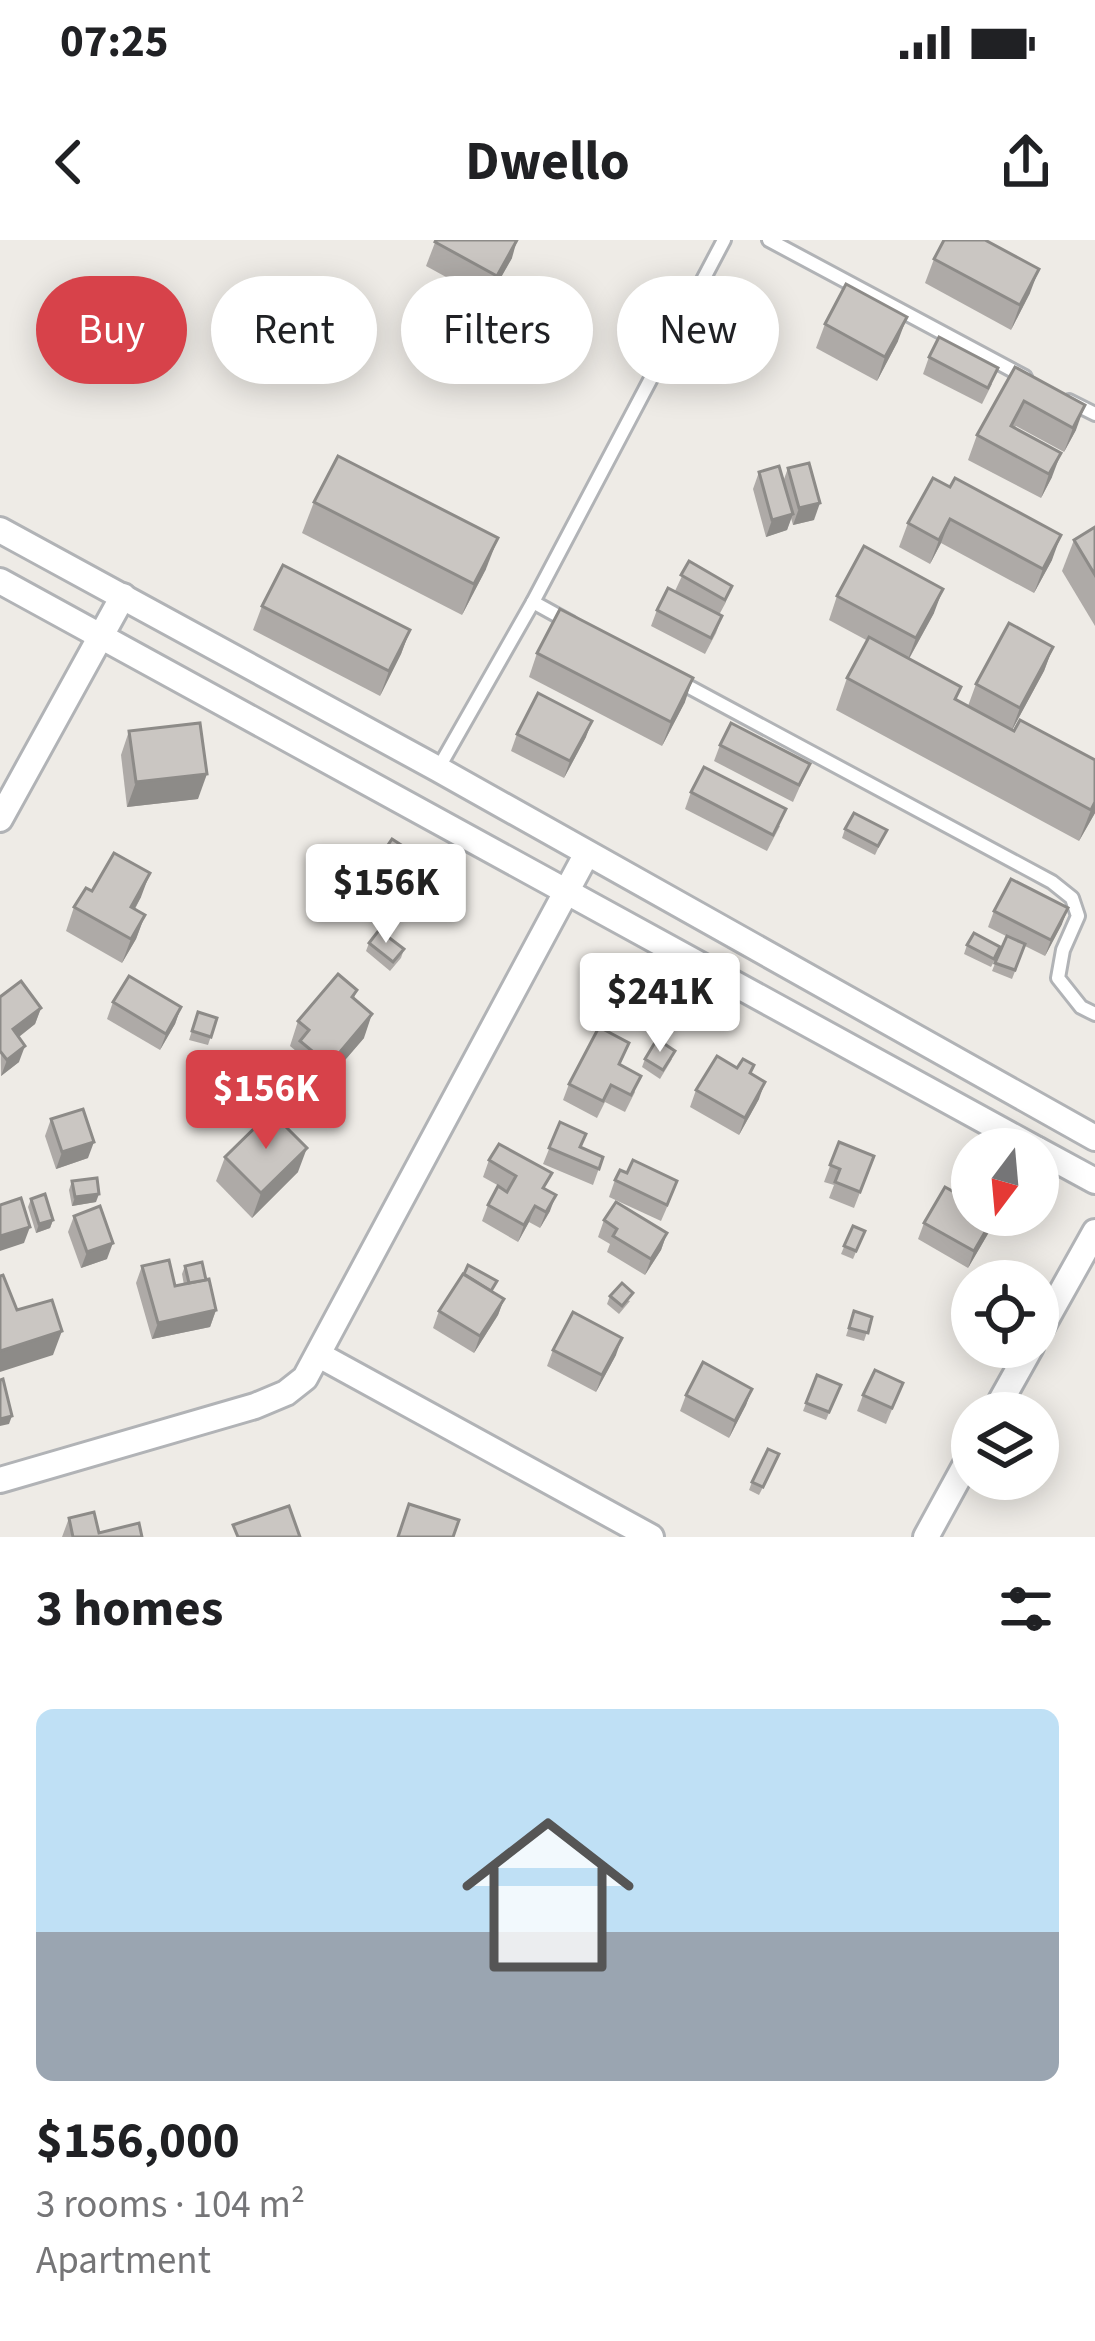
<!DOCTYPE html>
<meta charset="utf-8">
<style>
:root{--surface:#fff;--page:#f6f6f6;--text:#202124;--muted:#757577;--accent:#d7424a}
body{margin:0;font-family:"Source Sans 3",sans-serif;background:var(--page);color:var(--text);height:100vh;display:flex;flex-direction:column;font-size:45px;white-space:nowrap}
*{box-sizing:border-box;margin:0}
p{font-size:39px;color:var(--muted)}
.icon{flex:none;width:66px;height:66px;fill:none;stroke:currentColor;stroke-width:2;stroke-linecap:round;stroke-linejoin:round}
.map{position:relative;height:1297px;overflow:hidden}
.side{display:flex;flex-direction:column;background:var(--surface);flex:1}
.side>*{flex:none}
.guide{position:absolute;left:36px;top:36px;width:1023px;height:108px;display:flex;gap:24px}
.needle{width:78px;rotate:196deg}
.tools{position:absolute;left:951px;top:888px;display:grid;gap:24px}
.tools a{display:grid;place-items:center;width:108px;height:108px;border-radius:50%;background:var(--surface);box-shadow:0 6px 30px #0003;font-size:60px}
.price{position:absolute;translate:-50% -102px;padding:0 27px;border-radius:12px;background:#fff;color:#222;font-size:39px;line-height:78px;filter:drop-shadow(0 3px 6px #0008)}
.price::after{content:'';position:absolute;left:50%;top:72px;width:36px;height:27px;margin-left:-18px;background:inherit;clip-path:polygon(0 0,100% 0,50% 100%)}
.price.on{background:var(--accent);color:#fff}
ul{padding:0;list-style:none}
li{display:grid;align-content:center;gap:24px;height:636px;padding:0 36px}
li span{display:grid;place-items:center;height:372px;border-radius:18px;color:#555}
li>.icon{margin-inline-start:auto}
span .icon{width:216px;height:216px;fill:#fffc;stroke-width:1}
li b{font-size:51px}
h2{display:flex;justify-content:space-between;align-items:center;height:144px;padding:0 36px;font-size:51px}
.chip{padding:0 42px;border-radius:54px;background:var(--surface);box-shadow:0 6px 30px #0003;font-size:42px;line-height:108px}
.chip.on{background:var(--accent);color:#fff}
.status{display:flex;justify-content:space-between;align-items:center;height:84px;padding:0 60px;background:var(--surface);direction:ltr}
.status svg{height:33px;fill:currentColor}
header{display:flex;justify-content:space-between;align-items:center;height:156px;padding:0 36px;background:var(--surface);font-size:54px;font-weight:700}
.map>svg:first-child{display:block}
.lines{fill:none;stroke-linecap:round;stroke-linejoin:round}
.lane-casing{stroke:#b1b3b6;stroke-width:18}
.street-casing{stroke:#b1b3b6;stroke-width:30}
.lane{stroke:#fff;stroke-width:12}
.street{stroke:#fff;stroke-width:24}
.wall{fill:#aeaaa7}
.shaded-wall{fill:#8d8b88}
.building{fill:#cac6c2;stroke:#8d8b88;stroke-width:3}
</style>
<div class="status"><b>07:25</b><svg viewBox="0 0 49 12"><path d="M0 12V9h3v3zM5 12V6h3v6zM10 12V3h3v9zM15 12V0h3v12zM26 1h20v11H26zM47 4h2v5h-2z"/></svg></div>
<header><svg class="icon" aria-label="back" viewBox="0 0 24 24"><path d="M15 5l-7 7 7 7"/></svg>Dwello<svg class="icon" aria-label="share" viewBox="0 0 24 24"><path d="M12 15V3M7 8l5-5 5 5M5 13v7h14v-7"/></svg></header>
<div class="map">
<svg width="1095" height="1297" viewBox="0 0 1095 1297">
<rect width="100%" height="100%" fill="#eeebe6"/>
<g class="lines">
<defs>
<g id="lane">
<polyline points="769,0 1025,137"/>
<polyline points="1069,161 1095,174"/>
<polyline points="533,362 571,383"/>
<polyline points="678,441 1052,642 1072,658 1078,676 1063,710 1058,738 1081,767 1095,774"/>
<polyline points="438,529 533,362 724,0"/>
</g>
<g id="street">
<polyline points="0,290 438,529 1095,898"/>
<polyline points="0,341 1036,909"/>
<polyline points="0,579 123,356"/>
<polyline points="1038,910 1095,941"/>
<polyline points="1038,1094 1095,992"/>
<polyline points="319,1115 651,1297"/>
<polyline points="994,1173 1031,1107"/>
<polyline points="0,1240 255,1166 286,1153 305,1138 586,615"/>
<polyline points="926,1297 972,1213"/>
</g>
</defs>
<use href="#lane" class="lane-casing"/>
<use href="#street" class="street-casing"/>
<use href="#lane" class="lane"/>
<use href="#street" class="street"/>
</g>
<g class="wall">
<polygon points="436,0 512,18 488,60 426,26"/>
<polygon points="934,19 1030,53 1011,90 925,43"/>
<polygon points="825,84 898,101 877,141 816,108"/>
<polygon points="929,117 992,144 982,164 923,134"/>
<polygon points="1015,127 1076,190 1064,212 1016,186 1014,188 1052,237 1041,258 968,220 977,195"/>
<polygon points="788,228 814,280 793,285 791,278 787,290 766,297 753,249 759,232 783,242"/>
<polygon points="933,238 1052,320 1034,353 941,303 930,324 899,307 908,283"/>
<polygon points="314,262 486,329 462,375 302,293"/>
<polygon points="1095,287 1095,386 1062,331 1074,300"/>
<polygon points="689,321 726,362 719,375 722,376 716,393 705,414 651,386 657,370 675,351"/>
<polygon points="837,356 934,373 909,419 957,460 968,466 976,444 1053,407 1044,431 1012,490 1095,520 1095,573 1079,601 836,470 847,438 868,401 829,380"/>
<polygon points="262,366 410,390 401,414 380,456 253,390"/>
<polygon points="537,413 685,462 662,506 529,437"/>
<polygon points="129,491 198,559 127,567 121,515"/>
<polygon points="517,494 586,497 564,538 511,511"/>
<polygon points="720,505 810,524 793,562 714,521"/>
<polygon points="691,552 780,586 767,611 685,569"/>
<polygon points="845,589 887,590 875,615 842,598"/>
<polygon points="429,623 423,640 391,687 354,663 360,646"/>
<polygon points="92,651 141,657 135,669 145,675 136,699 122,723 66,691 74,667"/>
<polygon points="994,671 1062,684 1045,716 1025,706 1012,739 992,731 1006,696 988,687"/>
<polygon points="369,703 404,709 401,718 390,731 366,711"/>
<polygon points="967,705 997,716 991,727 964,714"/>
<polygon points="357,750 354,758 364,798 320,849 291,825 296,811 290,806 298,781"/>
<polygon points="0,757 41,768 35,784 19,797 19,822 1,836"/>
<polygon points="113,762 181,767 175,784 160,810 107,779"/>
<polygon points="198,772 217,778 208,805 189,800"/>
<polygon points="645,819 672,819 660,839 642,827"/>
<polygon points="620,825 635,852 625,872 605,862 597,878 563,860 569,844"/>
<polygon points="754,825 751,834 759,859 739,895 690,867 696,850 737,828"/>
<polygon points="51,879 88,918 56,929 45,896"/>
<polygon points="560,882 586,894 581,908 603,917 593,945 543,924"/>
<polygon points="839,902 874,916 854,968 829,958 834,945 824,942"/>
<polygon points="225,917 298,932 252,978 216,941"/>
<polygon points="489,920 546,949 550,971 540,988 529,982 518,1002 482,981 488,965 508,951 483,937"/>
<polygon points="615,940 671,958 661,981 609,957"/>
<polygon points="72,941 96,962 72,966 69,950"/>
<polygon points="31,959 53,980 50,988 36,993 28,967"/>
<polygon points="74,976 107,1019 81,1028 68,992"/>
<polygon points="604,980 667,993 661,1010 645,1035 607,1012 610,1004 598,997"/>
<polygon points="924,983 989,992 968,1028 918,999"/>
<polygon points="853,986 865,991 853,1019 841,1014"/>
<polygon points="142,1026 175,1046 184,1045 182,1034 185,1026 206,1040 216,1070 210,1087 152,1099 136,1043"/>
<polygon points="492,1052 504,1059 498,1075 474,1113 433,1088 439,1071"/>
<polygon points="610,1056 630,1061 619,1074 607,1064"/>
<polygon points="854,1071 872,1077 864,1101 846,1096"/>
<polygon points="553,1110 616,1115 596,1152 547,1126"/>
<polygon points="817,1135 841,1145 826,1180 803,1171"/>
<polygon points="903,1143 886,1184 857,1171 863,1155"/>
<polygon points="752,1149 746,1165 729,1198 680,1171 686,1155"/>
<polygon points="776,1222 759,1255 749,1250 752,1242"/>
<polygon points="69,1278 99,1293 142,1297 62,1297"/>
</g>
<g class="shaded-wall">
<polygon points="517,0 512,18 488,60 497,36"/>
<polygon points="1039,29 1030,53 1011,90 1020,65"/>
<polygon points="907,77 898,101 877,141 885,117"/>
<polygon points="1085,165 1076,190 1064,212 1073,188"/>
<polygon points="1061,213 1052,237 1041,258 1049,234"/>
<polygon points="820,263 814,280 793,285 799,268"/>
<polygon points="793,274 787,290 766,297 772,280"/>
<polygon points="950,279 941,303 930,324 939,300"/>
<polygon points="1061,295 1052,320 1034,353 1043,329"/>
<polygon points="498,298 486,329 462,375 474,344"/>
<polygon points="943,349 934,373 907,422 916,398"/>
<polygon points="410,390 401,414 380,456 389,431"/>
<polygon points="1053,407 1044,431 1011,492 1020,468"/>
<polygon points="693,438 685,462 662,506 671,482"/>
<polygon points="592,481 586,497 564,538 570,521"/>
<polygon points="207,534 198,559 127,567 136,542"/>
<polygon points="1095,562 1095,573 1079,601 1091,570"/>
<polygon points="429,623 423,640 391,687 397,671"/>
<polygon points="150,633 141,657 122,691 131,667"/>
<polygon points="1068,668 1062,684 1045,716 1051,700"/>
<polygon points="145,675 136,699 122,723 131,699"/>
<polygon points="181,767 175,784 160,810 166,794"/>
<polygon points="41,768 35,784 7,806 13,789"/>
<polygon points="372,774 364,798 320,849 329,825"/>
<polygon points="25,806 19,822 1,836 7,820"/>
<polygon points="765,842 759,859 739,895 745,878"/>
<polygon points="94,902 88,918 56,929 62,912"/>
<polygon points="307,908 298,932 252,978 261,953"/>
<polygon points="99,954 96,962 72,966 75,957"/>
<polygon points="556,955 550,971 540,988 546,972"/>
<polygon points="535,966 529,982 518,1002 524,985"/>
<polygon points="995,975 989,992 968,1028 974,1011"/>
<polygon points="53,980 50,988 36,993 39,984"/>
<polygon points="30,987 24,1003 0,1011 0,996"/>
<polygon points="667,993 661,1010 645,1035 651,1019"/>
<polygon points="113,1003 107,1019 81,1028 87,1012"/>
<polygon points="504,1059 498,1075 474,1113 480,1096"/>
<polygon points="216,1070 210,1087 152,1099 158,1083"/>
<polygon points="62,1091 53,1115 0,1132 0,1111"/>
<polygon points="622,1098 616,1115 596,1152 602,1135"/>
<polygon points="752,1149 746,1165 729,1198 735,1181"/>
<polygon points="12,1176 9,1184 0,1186 0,1179"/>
</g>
<g class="building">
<polygon points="436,0 517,0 497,36 435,2"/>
<polygon points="944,0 985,0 1039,29 1020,65 934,19"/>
<polygon points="846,44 907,77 885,117 825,84"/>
<polygon points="939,97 998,128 988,148 929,117"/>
<polygon points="1015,127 1085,165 1073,188 1024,161 1011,186 1061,213 1049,234 977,195"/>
<polygon points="338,216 498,298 474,344 314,262"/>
<polygon points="809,223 820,263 799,268 788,228"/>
<polygon points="779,226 793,274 772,280 759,232"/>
<polygon points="933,238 950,247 955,238 1061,295 1043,329 950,279 939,300 908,283"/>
<polygon points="1095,287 1095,335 1074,300"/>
<polygon points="864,306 943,349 916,398 837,356"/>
<polygon points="689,321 732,346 725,360 681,335"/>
<polygon points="283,325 410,390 389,431 262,366"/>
<polygon points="668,348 722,376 711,398 657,370"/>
<polygon points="560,369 693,438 671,482 537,413"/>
<polygon points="1009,383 1053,407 1020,468 976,444"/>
<polygon points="869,397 961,447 955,459 1014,491 1020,480 1095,520 1095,562 1091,570 847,438"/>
<polygon points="538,453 592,481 570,521 517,494"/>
<polygon points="200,483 207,534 136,542 129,491"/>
<polygon points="731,483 810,524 799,545 720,505"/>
<polygon points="704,527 786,569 773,595 691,552"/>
<polygon points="854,573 887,590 878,606 845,589"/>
<polygon points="392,599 429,623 397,671 360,646"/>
<polygon points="114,613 150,633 131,667 145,675 131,699 74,667 86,648 92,651"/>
<polygon points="1011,639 1068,668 1051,700 994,671"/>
<polygon points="379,690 404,709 393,722 369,703"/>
<polygon points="974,693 1000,707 994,719 967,705"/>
<polygon points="1007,696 1025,704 1015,730 995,723"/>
<polygon points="338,734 357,750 352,757 372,774 329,825 300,801 309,790 298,781"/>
<polygon points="129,736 181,767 166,794 113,762"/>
<polygon points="21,741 41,768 13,789 25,806 7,820 0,811 0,757"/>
<polygon points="198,772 217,778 211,797 192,791"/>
<polygon points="599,787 629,803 619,824 641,836 631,855 611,845 603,861 569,844"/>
<polygon points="657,799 675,811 663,830 645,819"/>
<polygon points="717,816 737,828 743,819 754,825 750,833 765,842 745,878 696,850"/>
<polygon points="83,869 94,902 62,912 51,879"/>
<polygon points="271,872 307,908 261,953 225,917"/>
<polygon points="560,882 586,894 580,907 603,917 599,929 549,908"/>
<polygon points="839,902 874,916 860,952 835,942 840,929 830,925"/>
<polygon points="499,904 552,933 543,948 556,955 546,972 535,966 524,985 488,965 498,946 507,952 516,936 489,920"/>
<polygon points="633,920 677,941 667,965 615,940 620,930 627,933"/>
<polygon points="97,938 99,954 75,957 72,941"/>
<polygon points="945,947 972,962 972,975 995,975 974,1011 924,983"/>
<polygon points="45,954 53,980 39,984 31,959"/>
<polygon points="21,958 30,987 0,996 0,965"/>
<polygon points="616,962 667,993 651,1019 613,996 617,989 604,980"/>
<polygon points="100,966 113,1003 87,1012 74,976"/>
<polygon points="853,986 865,991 856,1011 844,1006"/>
<polygon points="169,1020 175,1046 209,1039 216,1070 158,1083 142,1026"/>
<polygon points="202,1022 206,1040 189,1043 185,1026"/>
<polygon points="468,1025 497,1041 491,1051 464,1034"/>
<polygon points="463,1034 504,1059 480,1096 439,1071"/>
<polygon points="3,1035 17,1070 52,1060 62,1091 0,1111 0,1036"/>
<polygon points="622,1043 633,1053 622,1066 610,1056"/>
<polygon points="854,1071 872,1077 868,1093 849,1088"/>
<polygon points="573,1072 622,1098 602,1135 553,1110"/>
<polygon points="703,1122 752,1149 735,1181 686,1155"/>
<polygon points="875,1130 903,1143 892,1168 863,1155"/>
<polygon points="817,1135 841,1145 829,1172 806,1163"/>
<polygon points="3,1139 12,1176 0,1179 0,1140"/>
<polygon points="768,1209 779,1214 763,1247 752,1242"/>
<polygon points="409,1264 459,1280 453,1297 398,1297"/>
<polygon points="289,1266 300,1297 238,1297 233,1285"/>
<polygon points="94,1272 99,1293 139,1283 142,1297 73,1297 69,1278"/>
</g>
</svg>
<div class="tools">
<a><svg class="needle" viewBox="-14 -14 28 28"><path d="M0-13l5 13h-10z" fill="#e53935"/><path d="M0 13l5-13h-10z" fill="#757577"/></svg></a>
<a><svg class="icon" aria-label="locate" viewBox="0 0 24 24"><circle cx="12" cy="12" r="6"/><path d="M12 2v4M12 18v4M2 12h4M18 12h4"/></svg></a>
<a><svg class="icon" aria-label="layers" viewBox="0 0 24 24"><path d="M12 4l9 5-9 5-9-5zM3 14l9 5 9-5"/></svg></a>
</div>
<b class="price" style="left:386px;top:706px">$156K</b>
<b class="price" style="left:660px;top:815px">$241K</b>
<b class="price on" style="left:266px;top:912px">$156K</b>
<div class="guide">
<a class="chip on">Buy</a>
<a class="chip">Rent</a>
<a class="chip">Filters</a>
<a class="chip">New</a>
</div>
</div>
<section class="side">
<h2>3 homes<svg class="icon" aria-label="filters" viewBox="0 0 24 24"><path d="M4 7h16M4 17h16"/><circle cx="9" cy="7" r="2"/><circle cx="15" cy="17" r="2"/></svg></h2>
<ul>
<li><span style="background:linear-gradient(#bfe0f5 60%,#9aa5b1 0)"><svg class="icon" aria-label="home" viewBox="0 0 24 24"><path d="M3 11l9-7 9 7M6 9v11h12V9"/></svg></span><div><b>$156,000</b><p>3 rooms · 104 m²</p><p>Apartment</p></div></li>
</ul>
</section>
